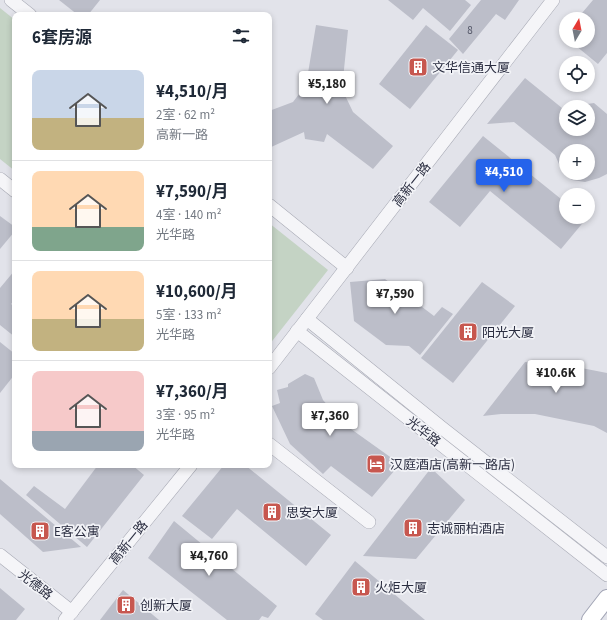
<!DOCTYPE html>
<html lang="zh">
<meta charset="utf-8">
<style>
:root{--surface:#fff;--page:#f6f6f7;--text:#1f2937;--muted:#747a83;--line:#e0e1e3;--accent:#2563eb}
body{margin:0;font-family:"Source Sans 3","Noto Sans SC",sans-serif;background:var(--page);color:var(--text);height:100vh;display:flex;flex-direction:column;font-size:15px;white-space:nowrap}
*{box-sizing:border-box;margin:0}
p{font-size:13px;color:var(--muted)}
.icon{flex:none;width:22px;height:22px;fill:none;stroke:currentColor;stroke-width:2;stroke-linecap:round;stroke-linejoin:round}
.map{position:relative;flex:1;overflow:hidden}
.side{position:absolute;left:12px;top:12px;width:260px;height:456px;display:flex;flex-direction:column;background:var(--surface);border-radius:8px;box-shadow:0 2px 6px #0003}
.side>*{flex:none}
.needle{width:26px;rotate:10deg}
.fabs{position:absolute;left:559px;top:12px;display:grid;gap:8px}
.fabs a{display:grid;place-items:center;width:36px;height:36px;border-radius:50%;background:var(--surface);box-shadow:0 2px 6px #0003;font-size:20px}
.price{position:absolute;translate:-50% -34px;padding:0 9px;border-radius:4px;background:#fff;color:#222;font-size:13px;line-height:26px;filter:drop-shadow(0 1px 2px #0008)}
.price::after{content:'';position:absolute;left:50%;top:24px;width:12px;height:9px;margin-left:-6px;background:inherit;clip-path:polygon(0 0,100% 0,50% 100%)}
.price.active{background:var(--accent);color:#fff}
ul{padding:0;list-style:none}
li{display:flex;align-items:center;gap:12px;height:100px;padding:0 20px}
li+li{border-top:1px solid var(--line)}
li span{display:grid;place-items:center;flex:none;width:112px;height:80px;border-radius:8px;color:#555}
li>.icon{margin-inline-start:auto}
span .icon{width:48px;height:48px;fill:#fffc;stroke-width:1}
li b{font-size:17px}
h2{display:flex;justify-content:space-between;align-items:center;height:48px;padding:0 20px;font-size:17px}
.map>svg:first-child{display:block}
.green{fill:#c4d3c4}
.building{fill:#bcbec9;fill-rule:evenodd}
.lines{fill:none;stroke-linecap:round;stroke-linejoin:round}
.minor-casing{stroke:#a7a9b4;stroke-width:14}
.major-casing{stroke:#a2a5b5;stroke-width:18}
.minor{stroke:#f5f5f8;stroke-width:13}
.major{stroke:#fff;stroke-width:16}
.labels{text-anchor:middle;stroke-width:3.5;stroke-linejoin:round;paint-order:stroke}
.number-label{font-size:11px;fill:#4f5263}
.poi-label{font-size:13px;fill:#2b2e41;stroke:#f2f3f7;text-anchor:start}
.street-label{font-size:13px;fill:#2b2e41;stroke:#f2f3f7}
</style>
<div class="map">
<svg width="607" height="620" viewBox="0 0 607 620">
<rect width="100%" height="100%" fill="#e2e3ea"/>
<g class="green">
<polygon points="0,8 15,20 15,171 0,159"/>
<polygon points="269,223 328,270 269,345"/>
</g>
<g class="building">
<polygon points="59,0 100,0 88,15 78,15"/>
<polygon points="388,0 465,0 471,5 450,31 423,8 413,20"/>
<polygon points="481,0 519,0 505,20 496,14 463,54 449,39"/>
<polygon points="593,0 607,0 607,53 598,64 570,41 588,41 588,19 577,19"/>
<polygon points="316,25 348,30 342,89 353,112 393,146 373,169 327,134 324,142 305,139 304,132 269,148 269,111 293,102 306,85"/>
<polygon points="426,25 458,50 410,109 379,84"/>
<path d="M 525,78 L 562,108 L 566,107 L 566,129 L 588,129 L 588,107 L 574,106 L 594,103 L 607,114 L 607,174 L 599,178 L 585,182 L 572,180 L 563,173 L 555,155 L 514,122 L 487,124 ZM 566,151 L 588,151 L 588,173 L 566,173 Z"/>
<polygon points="483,136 566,203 566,217 583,217 586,219 561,249 490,191 460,227 429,202"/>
<polygon points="0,216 15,227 15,231 0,249"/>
<polygon points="15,270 15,300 11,304 15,307 15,337 0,325 0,288"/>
<polygon points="385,279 434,316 442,307 453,314 420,355 409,346 386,345 354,321 350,282"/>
<polygon points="482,282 515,306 453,383 421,358"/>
<polygon points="0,342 15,354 15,374 0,393"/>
<polygon points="525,362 566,365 607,373 607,433 594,426 535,414 501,414 483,416"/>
<polygon points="305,374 314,378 323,400 344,424 400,464 372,497 331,466 323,474 290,444 272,406 280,403 277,390 288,387 288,384"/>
<polygon points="98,465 132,465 144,475 87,547 26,495 34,486 65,509"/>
<polygon points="224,465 245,465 331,535 306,566 237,509 212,539 182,516"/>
<polygon points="431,468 465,500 416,559 363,556"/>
<polygon points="0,479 81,547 43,552 0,514"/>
<polygon points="174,521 277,606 268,618 262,616 259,620 227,620 148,558"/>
<polygon points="355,561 425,620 323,620 315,614"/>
<polygon points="0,588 25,609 16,620 0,620"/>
<polygon points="123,590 159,620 100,620"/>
</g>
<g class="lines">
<defs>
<g id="minor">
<polyline points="11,0 30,15"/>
<polyline points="0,179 15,191"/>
<polyline points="269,205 347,268"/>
<polyline points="307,319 442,428 607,557"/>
<polyline points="297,331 607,575"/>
<polyline points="269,368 553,0"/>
<polyline points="269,444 369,522"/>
<polyline points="0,555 72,612"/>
<polyline points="65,620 191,465"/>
</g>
<polyline id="major" points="590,620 607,598"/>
</defs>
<use href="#minor" class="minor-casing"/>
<use href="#major" class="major-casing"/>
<use href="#minor" class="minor"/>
<use href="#major" class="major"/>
</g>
<defs>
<symbol id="building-square" viewBox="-11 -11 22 22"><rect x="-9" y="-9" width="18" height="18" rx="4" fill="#c7574f" stroke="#f2f3f7"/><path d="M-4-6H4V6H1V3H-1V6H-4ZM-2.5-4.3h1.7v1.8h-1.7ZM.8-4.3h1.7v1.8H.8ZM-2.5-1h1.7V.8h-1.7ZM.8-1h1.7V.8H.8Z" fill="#fff"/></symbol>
<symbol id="hotel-square" viewBox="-11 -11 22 22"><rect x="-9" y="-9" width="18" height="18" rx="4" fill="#c7574f" stroke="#f2f3f7"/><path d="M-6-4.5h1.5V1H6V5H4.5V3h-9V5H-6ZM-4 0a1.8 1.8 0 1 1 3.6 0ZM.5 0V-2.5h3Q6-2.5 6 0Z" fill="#fff"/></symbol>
</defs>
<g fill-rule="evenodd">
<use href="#building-square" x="407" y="56" width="22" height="22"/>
<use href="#building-square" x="457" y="321" width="22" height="22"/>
<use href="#hotel-square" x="365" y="453" width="22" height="22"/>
<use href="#building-square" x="261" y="501" width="22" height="22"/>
<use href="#building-square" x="402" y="517" width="22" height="22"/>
<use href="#building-square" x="29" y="520" width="22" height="22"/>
<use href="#building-square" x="350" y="576" width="22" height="22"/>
<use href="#building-square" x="115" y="594" width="22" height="22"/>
</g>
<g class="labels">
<g class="number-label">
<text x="470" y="34">8</text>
</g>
<g class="poi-label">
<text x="432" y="72">文华信通大厦</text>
<text x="482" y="337">阳光大厦</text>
<text x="390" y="469">汉庭酒店(高新一路店)</text>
<text x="286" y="517">思安大厦</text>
<text x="427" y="533">志诚丽柏酒店</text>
<text x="54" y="536">E客公寓</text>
<text x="375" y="592">火炬大厦</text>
<text x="140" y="610">创新大厦</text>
</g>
<g class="street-label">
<text transform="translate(411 184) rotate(-52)" y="5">高新一路</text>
<text transform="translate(424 431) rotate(38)" y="5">光华路</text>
<text transform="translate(128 542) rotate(-51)" y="5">高新一路</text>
<text transform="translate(36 584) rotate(38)" y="5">光德路</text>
</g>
</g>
</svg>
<div class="fabs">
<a><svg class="needle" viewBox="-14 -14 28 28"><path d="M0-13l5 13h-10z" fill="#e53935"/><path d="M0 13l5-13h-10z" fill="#747a83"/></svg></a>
<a><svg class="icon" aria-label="locate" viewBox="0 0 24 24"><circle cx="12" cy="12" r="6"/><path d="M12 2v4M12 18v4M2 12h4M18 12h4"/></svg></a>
<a><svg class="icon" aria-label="layers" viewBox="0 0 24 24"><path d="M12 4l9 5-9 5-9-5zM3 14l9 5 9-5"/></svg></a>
<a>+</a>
<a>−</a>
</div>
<b class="price" style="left:327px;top:105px">¥5,180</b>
<b class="price active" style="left:504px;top:193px">¥4,510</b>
<b class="price" style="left:395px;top:315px">¥7,590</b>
<b class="price" style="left:556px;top:394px">¥10.6K</b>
<b class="price" style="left:330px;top:437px">¥7,360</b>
<b class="price" style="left:209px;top:577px">¥4,760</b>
<section class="side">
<h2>6套房源<svg class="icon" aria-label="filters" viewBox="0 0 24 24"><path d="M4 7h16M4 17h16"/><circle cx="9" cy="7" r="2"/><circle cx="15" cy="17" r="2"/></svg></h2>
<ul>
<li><span style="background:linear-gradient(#c9d6e8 60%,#c2b280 0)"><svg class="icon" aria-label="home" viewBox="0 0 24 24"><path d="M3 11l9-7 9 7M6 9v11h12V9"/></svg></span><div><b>¥4,510/月</b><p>2室 · 62 m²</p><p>高新一路</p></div></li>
<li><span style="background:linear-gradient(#ffd9b3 70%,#7fa58c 0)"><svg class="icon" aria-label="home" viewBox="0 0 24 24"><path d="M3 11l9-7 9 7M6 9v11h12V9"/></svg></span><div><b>¥7,590/月</b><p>4室 · 140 m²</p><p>光华路</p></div></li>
<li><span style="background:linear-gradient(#ffd9b3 60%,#c2b280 0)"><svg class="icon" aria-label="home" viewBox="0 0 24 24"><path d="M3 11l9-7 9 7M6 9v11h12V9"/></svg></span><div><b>¥10,600/月</b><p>5室 · 133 m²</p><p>光华路</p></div></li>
<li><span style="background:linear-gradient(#f6c9c9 75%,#9aa5b1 0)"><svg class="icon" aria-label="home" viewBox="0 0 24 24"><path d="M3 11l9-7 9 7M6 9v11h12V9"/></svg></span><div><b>¥7,360/月</b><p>3室 · 95 m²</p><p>光华路</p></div></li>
</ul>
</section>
</div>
